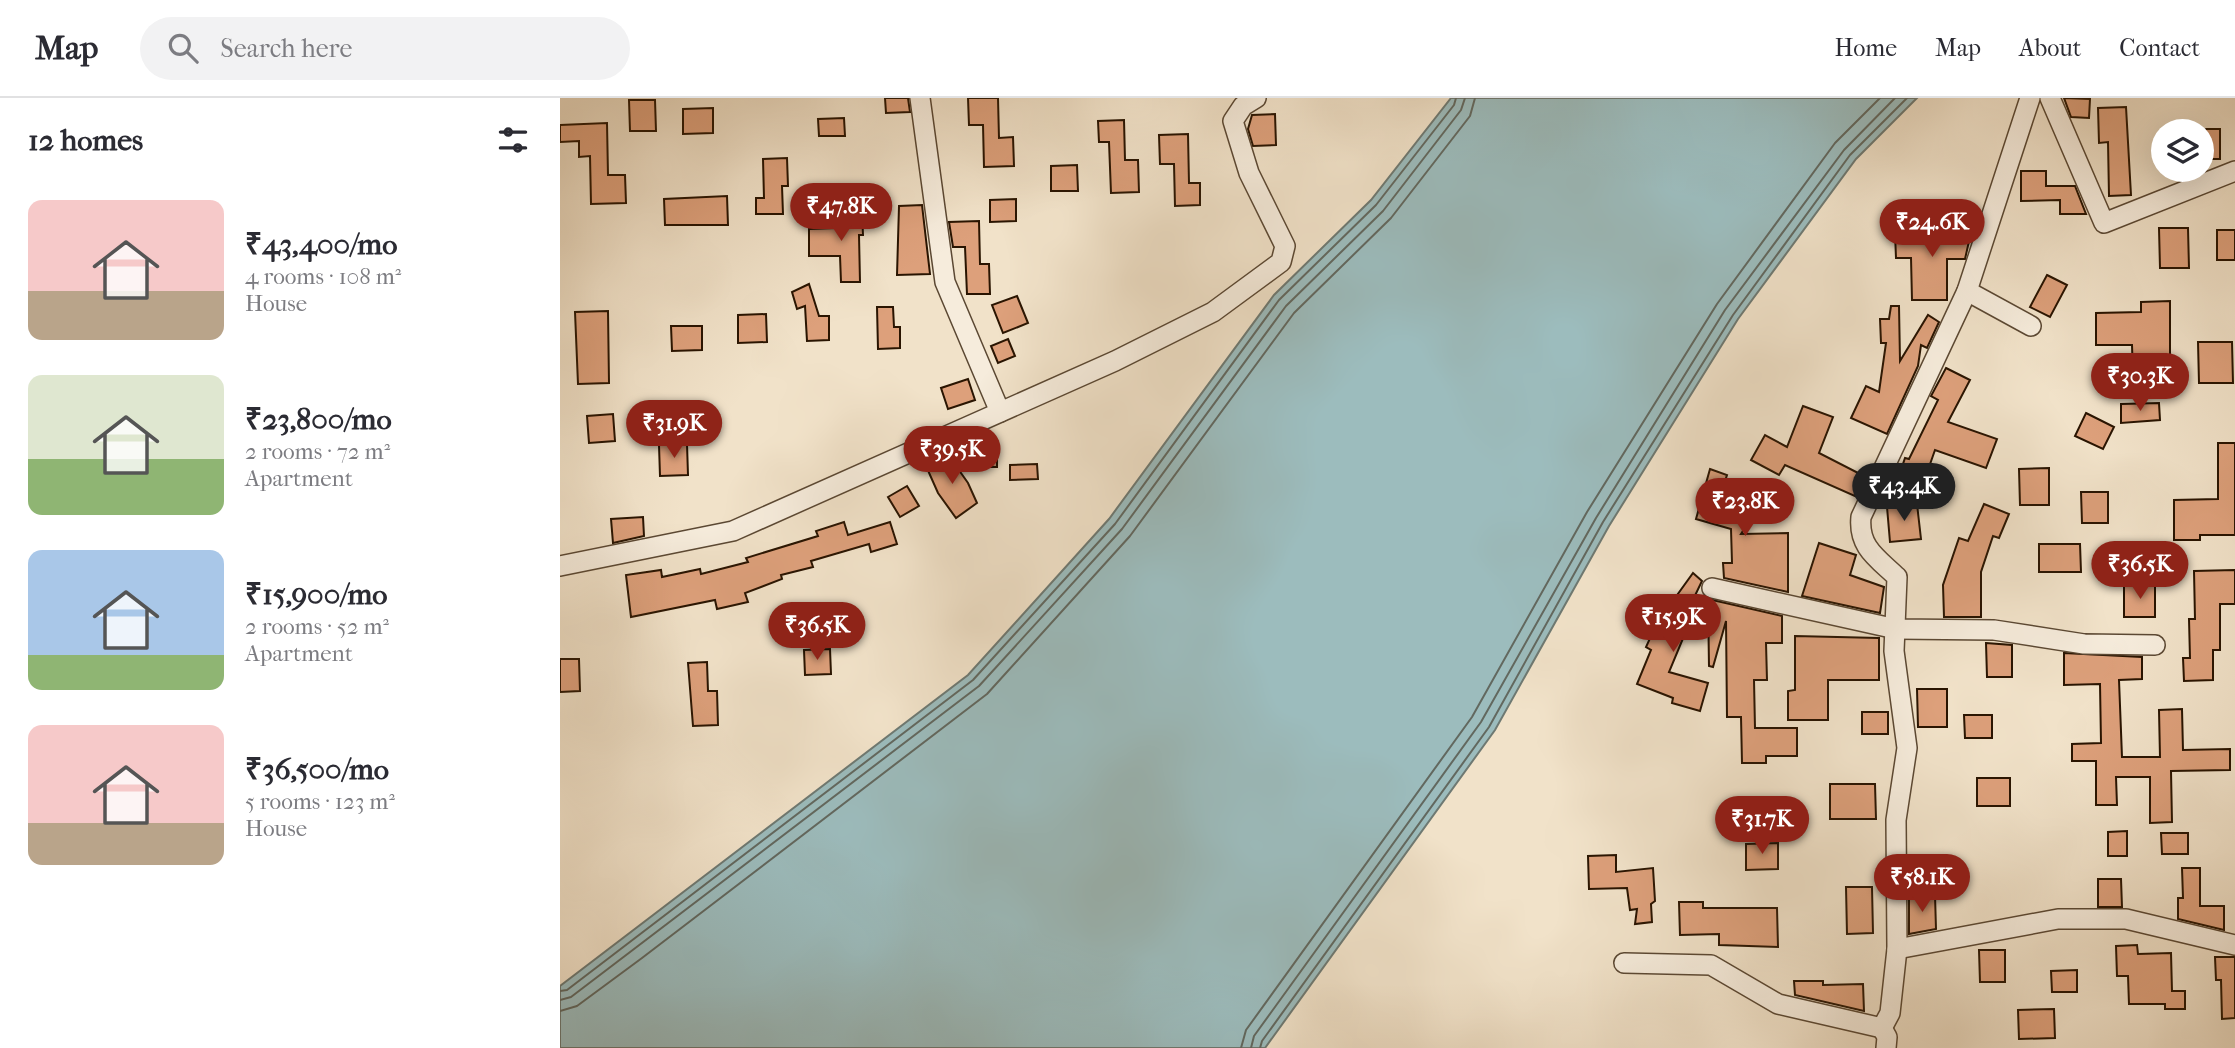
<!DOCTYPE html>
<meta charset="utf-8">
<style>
:root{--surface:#fff;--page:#f2f2f3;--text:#2b2b33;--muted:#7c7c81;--line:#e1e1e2;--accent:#8f2418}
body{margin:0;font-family:"IM FELL French Canon",serif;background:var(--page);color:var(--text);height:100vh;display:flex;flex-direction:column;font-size:26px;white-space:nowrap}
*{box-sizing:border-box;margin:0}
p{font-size:23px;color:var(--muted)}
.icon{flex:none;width:38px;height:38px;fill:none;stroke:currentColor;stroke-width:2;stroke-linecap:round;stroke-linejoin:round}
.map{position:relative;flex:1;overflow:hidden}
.sheet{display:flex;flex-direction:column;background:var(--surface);width:560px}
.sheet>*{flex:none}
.tools{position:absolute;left:1591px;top:21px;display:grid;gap:14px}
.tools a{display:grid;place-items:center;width:63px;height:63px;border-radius:50%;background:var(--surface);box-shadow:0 7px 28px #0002;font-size:35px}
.price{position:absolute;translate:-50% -60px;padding:0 16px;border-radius:24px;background:var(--accent);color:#fff;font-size:23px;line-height:46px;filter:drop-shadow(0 2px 4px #0008)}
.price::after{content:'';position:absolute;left:50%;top:42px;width:21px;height:16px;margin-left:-10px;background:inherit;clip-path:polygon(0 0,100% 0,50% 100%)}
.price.on{background:#222;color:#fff}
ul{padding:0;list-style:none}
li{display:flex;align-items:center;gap:21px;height:175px;padding:0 28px}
li span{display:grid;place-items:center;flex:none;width:196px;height:140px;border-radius:14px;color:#555}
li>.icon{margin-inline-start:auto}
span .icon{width:84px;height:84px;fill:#fffc;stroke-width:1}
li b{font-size:30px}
h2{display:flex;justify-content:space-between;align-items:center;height:84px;padding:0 28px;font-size:30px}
header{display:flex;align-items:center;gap:42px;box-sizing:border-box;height:98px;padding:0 35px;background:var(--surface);border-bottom:2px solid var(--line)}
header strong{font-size:33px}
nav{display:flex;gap:38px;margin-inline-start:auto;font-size:24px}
.search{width:490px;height:63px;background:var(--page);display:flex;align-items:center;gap:18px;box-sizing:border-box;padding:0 24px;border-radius:38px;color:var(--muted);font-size:26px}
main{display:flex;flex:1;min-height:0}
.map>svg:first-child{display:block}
.water{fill:#9cbcbd;stroke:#6e7972;stroke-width:2}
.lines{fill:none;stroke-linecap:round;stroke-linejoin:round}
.shore{stroke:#62685f;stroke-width:2}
.building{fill:#dda07b;stroke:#291401;stroke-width:2}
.street-casing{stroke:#5b4833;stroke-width:22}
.street{stroke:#f6ecdc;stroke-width:19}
</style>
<header>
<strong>Map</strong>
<div class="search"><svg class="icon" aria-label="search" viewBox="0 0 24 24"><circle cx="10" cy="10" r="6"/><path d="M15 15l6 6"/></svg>Search here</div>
<nav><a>Home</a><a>Map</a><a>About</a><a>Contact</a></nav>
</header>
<main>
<section class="sheet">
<h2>12 homes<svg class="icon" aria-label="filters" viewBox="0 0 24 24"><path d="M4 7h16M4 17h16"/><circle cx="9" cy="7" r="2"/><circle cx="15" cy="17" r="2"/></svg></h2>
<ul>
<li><span style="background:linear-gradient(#f6c9c9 65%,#b9a48a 0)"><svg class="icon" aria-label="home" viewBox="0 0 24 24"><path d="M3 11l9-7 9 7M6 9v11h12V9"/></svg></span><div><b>₹43,400/mo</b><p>4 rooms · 108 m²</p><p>House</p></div></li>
<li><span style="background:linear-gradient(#dfe7d0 60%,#8fb573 0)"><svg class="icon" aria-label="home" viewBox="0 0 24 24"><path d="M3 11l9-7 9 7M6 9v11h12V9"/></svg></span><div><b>₹23,800/mo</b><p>2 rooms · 72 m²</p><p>Apartment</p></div></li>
<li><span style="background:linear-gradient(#a9c7e8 75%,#8fb573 0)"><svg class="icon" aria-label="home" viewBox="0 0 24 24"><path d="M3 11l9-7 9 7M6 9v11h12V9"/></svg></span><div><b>₹15,900/mo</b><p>2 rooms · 52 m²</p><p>Apartment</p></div></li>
<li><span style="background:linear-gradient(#f6c9c9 70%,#b9a48a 0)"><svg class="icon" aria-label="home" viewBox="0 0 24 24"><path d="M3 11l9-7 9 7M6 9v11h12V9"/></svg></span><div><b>₹36,500/mo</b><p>5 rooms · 123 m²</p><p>House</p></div></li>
</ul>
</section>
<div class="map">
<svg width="1675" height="950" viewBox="0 0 1675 950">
<rect width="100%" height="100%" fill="#f1e2c9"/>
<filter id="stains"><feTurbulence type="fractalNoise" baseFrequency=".00286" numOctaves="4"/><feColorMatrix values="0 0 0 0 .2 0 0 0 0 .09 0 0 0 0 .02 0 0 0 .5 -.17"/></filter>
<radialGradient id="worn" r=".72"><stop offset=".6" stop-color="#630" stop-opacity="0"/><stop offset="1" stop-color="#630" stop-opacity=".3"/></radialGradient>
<polygon class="water" points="891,0 1357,0 1296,61 1178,221 1049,428 935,632 705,950 0,950 0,888 408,577 549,421 714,197 811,102"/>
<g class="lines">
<g class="shore">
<polyline points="0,893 7,892 413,582 555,426 719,202 816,107 894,7 896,0"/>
<polyline points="0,902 11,899 419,588 562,431 726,208 823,113 901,12 905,0"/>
<polyline points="0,913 17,908 82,860 427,596 570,438 734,215 831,120 910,18 915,0"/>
<polyline points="681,950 686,932 912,619 1027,414 1157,206 1275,45 1320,0"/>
<polyline points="691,950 694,938 921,624 1036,420 1165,212 1284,52 1335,0"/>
<polyline points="700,950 702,943 929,629 1043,424 1173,217 1290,57 1347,0"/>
</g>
</g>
<g class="building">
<polygon points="325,0 348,0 350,14 326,15"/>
<polygon points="408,0 438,0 439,40 453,39 454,68 424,69 423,27 409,27"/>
<polygon points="1504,0 1530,1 1529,20 1511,19"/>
<polygon points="69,2 95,2 96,33 70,33"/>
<polygon points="1566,9 1571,97 1549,98 1548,44 1539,45 1538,10"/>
<polygon points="153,10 153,35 123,36 123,11"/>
<polygon points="715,16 716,47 693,48 688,31 692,17"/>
<polygon points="284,20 285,38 259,38 258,21"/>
<polygon points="564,22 565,62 578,62 579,94 551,95 549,44 539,44 538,23"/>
<polygon points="47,25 48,77 65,77 66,105 31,106 30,58 19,59 19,43 0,44 0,27"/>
<rect x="1642" y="31" width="18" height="30"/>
<polygon points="628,36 629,85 640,85 640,107 615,108 614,66 600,66 599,37"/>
<polygon points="227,60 228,88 222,88 223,116 196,116 196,100 204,100 203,61"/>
<polygon points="517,67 518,93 491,93 491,68"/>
<polygon points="1461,73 1486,73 1486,88 1515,88 1526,116 1500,116 1500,102 1461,103"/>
<polygon points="167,98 168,127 105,127 104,101"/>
<polygon points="456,101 456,123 430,124 430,102"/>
<polygon points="362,107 370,176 337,177 339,108"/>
<polygon points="302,113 303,137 299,137 300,184 281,184 280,158 249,158 249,131 275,130 275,114"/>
<polygon points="419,123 420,166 429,166 430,196 407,196 405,149 393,149 389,124"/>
<polygon points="1385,130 1412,130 1405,161 1387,161 1387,202 1352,202 1351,160 1336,160 1335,135 1385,135"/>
<polygon points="1599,130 1628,130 1629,170 1600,170"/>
<rect x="1657" y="132" width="18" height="30"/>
<polygon points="1487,177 1507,187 1490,219 1470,209"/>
<polygon points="249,186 259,218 269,218 269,242 247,243 245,208 237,211 232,194"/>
<polygon points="457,198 468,225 443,235 432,207"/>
<polygon points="1610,203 1610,278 1573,279 1572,247 1536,247 1536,215 1581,214 1581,204"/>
<polygon points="1331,208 1339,208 1340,263 1368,217 1379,224 1367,250 1361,247 1358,268 1327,336 1291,320 1306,288 1319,294 1326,245 1321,245 1320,221 1329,221"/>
<polygon points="317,209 333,209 334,229 340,229 340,250 318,251"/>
<polygon points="48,213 49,285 18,286 15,214"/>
<polygon points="206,216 207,244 178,245 178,217"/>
<polygon points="111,228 142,228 142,252 112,253"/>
<polygon points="448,241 455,258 438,265 431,248"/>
<polygon points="1638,244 1672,244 1673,285 1639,285"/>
<polygon points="1386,270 1410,282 1388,324 1437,341 1426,370 1375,352 1362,389 1338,381 1345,360 1349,361 1378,302 1371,298"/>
<polygon points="408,281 415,302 388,311 381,290"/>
<polygon points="1599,305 1600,322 1561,325 1561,306"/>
<polygon points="1243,308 1273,319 1259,355 1306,379 1297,399 1225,367 1219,377 1191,362 1205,337 1227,349"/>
<polygon points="1526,315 1554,329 1543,351 1515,338"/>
<polygon points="53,316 55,343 29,345 27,318"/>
<polygon points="1658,345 1675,345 1675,437 1640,437 1640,442 1614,442 1614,402 1658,401"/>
<polygon points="127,346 128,377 100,378 99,347"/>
<polygon points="437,353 437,369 419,369 419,354"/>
<polygon points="389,358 408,385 417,405 396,420 378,395 366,368"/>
<polygon points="477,366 478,381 450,382 450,367"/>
<polygon points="1489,370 1489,407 1460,407 1459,371"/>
<polygon points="1150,371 1167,377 1163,389 1197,411 1181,436 1228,435 1228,494 1164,480 1163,465 1172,465 1171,431 1136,421"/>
<polygon points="347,388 359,408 340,419 328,399"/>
<polygon points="1521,394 1548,394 1548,425 1522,425"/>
<polygon points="1357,406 1361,441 1330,444 1327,409"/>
<polygon points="1424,406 1449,416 1439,440 1433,438 1421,474 1421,519 1384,519 1383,487 1399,440 1408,443"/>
<polygon points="83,419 84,438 53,445 51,421"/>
<polygon points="284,424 288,437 330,424 337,446 311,454 309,446 251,463 253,469 221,477 222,481 185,495 188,504 157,511 155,502 71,519 66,477 101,472 102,479 140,471 141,476 188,464 186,460 258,438 256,433"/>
<polygon points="1259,445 1296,457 1290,477 1324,489 1320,515 1242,498"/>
<polygon points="1479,446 1520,446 1521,474 1479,474"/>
<polygon points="1675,472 1675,506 1660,506 1660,552 1653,552 1653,582 1624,583 1623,560 1630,560 1629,521 1635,521 1634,473"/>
<polygon points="1133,475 1142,483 1117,535 1124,538 1109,574 1148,585 1140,613 1112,605 1113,600 1077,586 1091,552 1086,549 1097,525"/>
<polygon points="1595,486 1595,519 1564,519 1564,487"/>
<polygon points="1148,501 1222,518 1222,545 1206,545 1207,582 1194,582 1195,630 1237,630 1237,658 1206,658 1206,665 1182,665 1181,619 1167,619 1166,523 1153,569 1149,568"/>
<polygon points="1235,538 1319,540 1319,582 1268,582 1268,622 1228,622 1228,593 1235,592"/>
<polygon points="1426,545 1452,547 1452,579 1427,579"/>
<polygon points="270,551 271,576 245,577 244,552"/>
<polygon points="1504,555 1582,559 1582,581 1559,582 1562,659 1600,659 1599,612 1622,611 1623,652 1670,651 1670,672 1611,673 1612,724 1590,725 1590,679 1556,679 1557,707 1536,707 1536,663 1512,663 1512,646 1541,645 1540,586 1504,587"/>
<polygon points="0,561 19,561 20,593 0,594"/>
<polygon points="147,564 148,593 157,593 158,627 133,628 128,565"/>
<polygon points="1357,591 1387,591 1387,629 1358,629"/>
<rect x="1302" y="614" width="26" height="22"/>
<polygon points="1404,617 1432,617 1432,640 1405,640"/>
<rect x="1417" y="680" width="33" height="28"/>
<polygon points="1270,686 1315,686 1316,721 1270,721"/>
<polygon points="1567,733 1567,758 1548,758 1548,734"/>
<polygon points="1601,735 1628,735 1628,756 1602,756"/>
<polygon points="1218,745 1218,771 1186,772 1186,746"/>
<polygon points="1056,757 1056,774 1093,770 1095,803 1091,806 1092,824 1075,826 1077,811 1070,812 1067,790 1029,791 1028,758"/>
<polygon points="1622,770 1640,770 1640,808 1664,808 1664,832 1618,821 1618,800 1623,800"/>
<polygon points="1538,781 1561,781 1562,809 1538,809"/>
<polygon points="1286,789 1312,789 1313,835 1287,836"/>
<polygon points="1375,797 1376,831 1349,836 1349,798"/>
<polygon points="1119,804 1143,804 1143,810 1217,810 1218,849 1159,847 1159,836 1120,837"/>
<polygon points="1577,847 1578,856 1611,855 1612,893 1625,893 1625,911 1605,911 1605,906 1569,906 1568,878 1557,878 1556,848"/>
<polygon points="1419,852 1445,852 1445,884 1420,884"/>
<polygon points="1655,859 1675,859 1675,920 1662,921 1661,882 1656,882"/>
<polygon points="1517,872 1517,894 1492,894 1491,873"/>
<polygon points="1234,883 1263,883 1263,887 1303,886 1304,913 1235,897"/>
<polygon points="1494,911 1495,940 1459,941 1458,912"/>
</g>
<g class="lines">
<defs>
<g id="street">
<polyline points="360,0 385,184 440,314"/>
<polyline points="1490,0 1544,125 1675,73"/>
<polyline points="1407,193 1471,228"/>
<polyline points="0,468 173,433 555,263 653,214 721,164 725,148 689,75 673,23 683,8 696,0"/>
<polyline points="1152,490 1336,531 1434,532 1524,546 1595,547"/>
<polyline points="1337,851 1498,821 1566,821 1675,847"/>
<polyline points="1064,865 1151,867 1218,906 1322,930"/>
<path d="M 1322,930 L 1330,915 L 1337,851 L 1336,722 L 1347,650 L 1334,553 L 1337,479 C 1317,460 1298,449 1301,419 L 1407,193 L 1470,0"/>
<polyline points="1322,930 1327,939 1326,950"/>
</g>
</defs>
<use href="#street" class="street-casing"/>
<use href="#street" class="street"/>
</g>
<rect width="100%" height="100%" filter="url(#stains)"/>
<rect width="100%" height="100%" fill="url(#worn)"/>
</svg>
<div class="tools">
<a><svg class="icon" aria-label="layers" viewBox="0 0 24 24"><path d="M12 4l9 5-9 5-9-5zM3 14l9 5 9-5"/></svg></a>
</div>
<b class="price" style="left:281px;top:145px">₹47.8K</b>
<b class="price" style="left:1372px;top:161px">₹24.6K</b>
<b class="price" style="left:1580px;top:315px">₹30.3K</b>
<b class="price" style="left:114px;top:362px">₹31.9K</b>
<b class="price" style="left:392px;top:388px">₹39.5K</b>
<b class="price on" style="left:1344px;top:425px">₹43.4K</b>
<b class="price" style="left:1185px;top:440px">₹23.8K</b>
<b class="price" style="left:1580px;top:503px">₹36.5K</b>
<b class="price" style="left:1113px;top:556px">₹15.9K</b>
<b class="price" style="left:257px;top:564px">₹36.5K</b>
<b class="price" style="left:1202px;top:758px">₹31.7K</b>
<b class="price" style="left:1362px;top:816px">₹58.1K</b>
</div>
</main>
